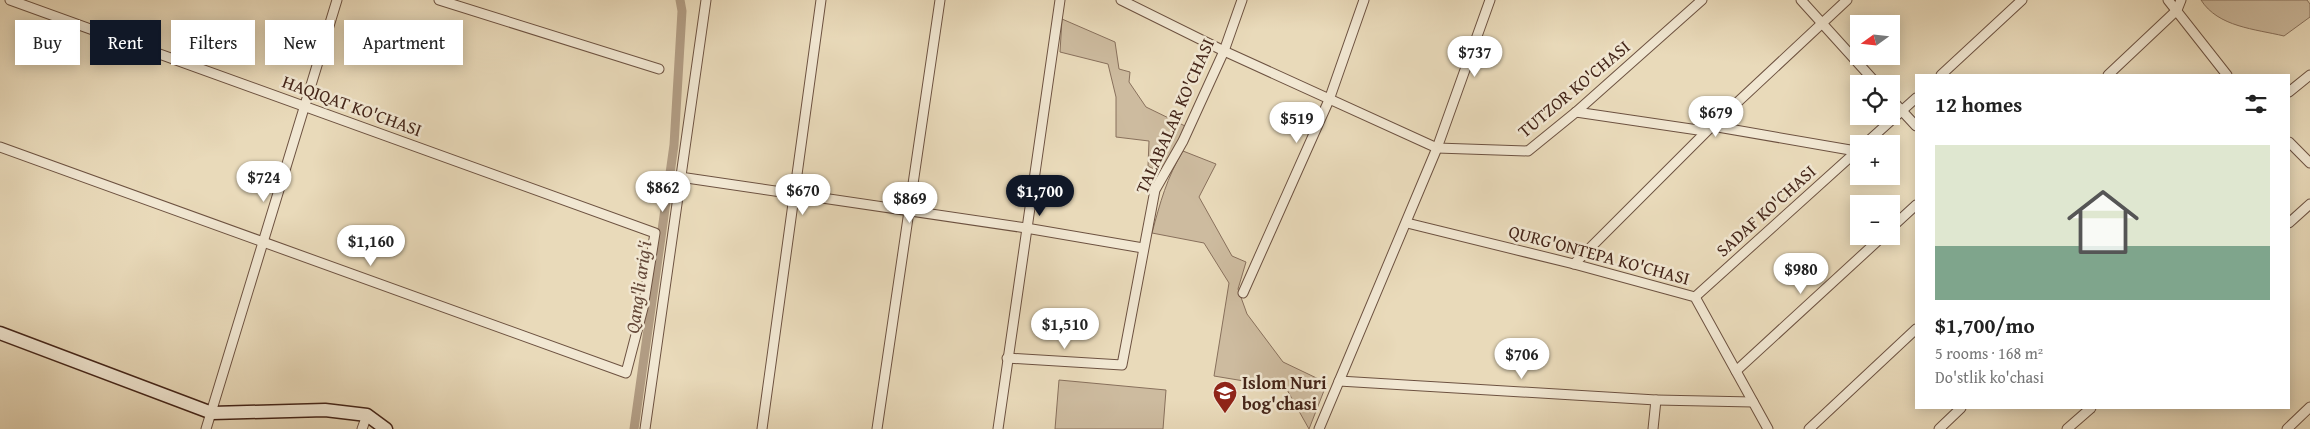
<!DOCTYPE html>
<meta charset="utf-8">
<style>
:root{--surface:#fff;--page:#f2f2f2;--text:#222;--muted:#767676;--accent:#111827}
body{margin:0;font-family:"Gentium Book Plus",serif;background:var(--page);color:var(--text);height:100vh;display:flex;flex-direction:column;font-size:19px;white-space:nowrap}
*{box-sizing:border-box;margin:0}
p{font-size:16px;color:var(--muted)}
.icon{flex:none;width:28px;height:28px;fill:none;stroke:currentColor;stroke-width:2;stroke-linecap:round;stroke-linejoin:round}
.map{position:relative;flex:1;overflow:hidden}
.sheet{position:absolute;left:1915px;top:74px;width:375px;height:335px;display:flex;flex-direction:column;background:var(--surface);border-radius:0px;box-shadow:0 2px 12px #0003}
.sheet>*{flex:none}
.banner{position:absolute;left:15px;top:20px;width:475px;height:45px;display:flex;gap:10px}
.needle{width:32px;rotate:255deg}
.controls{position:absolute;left:1850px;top:15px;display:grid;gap:10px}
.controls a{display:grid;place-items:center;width:50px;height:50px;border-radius:0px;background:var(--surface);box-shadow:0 2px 12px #0003;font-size:25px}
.price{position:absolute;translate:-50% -42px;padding:0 11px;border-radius:18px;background:#fff;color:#222;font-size:16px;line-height:32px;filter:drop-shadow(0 1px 2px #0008)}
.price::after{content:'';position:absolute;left:50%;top:30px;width:15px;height:11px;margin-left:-8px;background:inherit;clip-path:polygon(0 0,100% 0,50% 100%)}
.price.selected{background:var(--accent);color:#fff}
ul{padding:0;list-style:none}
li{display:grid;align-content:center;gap:10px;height:265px;padding:0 20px}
li span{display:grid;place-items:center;height:155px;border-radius:0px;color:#555}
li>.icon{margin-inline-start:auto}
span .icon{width:90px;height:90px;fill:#fffc;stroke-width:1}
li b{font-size:21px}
h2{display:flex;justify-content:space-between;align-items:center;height:60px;padding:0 20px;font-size:21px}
.pill{padding:0 18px;border-radius:0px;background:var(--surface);box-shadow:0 2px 12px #0003;font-size:18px;line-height:45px}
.pill.selected{background:var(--accent);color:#fff}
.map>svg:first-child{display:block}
.green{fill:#cdbb9f;stroke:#88705c}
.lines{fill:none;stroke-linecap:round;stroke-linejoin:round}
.canal{stroke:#b19c83;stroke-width:9}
.minor-casing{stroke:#6d5241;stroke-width:11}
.secondary-casing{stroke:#442519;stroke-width:15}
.minor{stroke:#f1e7d2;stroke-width:9}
.secondary{stroke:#f1e7d2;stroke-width:12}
.labels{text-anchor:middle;stroke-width:5;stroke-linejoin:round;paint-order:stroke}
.street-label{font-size:18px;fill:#442519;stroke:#f1e7d2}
.poi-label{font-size:18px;font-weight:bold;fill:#442519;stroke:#f1e7d2;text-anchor:start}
.water-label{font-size:19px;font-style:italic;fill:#654939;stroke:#f1e7d2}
</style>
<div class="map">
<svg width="2310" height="429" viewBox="0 0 2310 429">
<rect width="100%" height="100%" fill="#e9daba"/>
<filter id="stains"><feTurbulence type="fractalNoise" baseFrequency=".004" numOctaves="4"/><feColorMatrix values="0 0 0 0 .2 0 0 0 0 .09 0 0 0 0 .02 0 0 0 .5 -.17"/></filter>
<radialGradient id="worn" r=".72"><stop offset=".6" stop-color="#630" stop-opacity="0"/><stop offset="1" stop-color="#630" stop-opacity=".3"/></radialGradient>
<g class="green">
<path d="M 2201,0 L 2307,0 L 2310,4 L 2310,17 L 2284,36 C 2255,29 2218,27 2201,0 Z"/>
<polygon points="1062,19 1115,42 1119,69 1130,72 1129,82 1146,107 1185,126 1180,139 1160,172 1148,166 1149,141 1116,137 1116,97 1108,64 1060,52"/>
<path d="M 1183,151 L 1216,164 L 1199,197 L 1232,256 L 1246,262 L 1238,289 L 1247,314 L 1283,362 L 1327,383 L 1309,429 L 1286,388 L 1214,376 L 1229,283 L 1204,243 L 1152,233 C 1160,203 1167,177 1183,151 Z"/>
<polygon points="1059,380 1166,390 1163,429 1055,429"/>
</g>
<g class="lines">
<polyline class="canal" points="634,429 674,145 682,11 680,0"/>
<defs>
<g id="minor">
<polyline points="439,0 659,69"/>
<polyline points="1121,0 1224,51 1437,148 1528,151 1576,112 1702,0"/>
<polyline points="1801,0 1877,84"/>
<polyline points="2168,0 2227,75"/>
<polyline points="1941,75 2022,0"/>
<polyline points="2108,75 2177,10 2181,0"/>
<polyline points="2289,92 2310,75"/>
<polyline points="1891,99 1916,126"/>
<polyline points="1576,112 1698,130 1712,126 1856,151"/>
<polyline points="2289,142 2310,163"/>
<polyline points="1865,144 1916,98"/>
<polyline points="0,147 626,373 643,308 655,233 10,0"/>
<polyline points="680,177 1026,228 1143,248"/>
<polyline points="1407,223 1574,264 1695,297 1768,429"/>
<polyline points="2289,223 2310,204"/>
<polyline points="1891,228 1916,205"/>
<polyline points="1574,264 1712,126 1847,0"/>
<polyline points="1243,293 1329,100 1364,0"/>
<polyline points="1695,297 1858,150"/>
<polyline points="1007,358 1122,365 1155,190 1183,141 1224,51 1242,0"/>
<polyline points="1736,371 1883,236"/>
<polyline points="1339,381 1656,400 1653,429"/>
<polyline points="1656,400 1753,402"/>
<polyline points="206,429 337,0"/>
<polyline points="362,429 367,415"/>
<polyline points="645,429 706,0"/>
<polyline points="762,429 821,0"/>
<polyline points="877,429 940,0"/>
<polyline points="998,429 1060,0"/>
<polyline points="1319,429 1437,148 1490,0"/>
<polyline points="1809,429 1916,329"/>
<polyline points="1939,429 1961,408"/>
<polyline points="2067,429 2091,408"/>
<polyline points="2287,429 2310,407"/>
</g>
<polyline id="secondary" points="0,333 212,413 325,410 367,415 386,429"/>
</defs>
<use href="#minor" class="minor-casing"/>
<use href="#secondary" class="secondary-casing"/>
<use href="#minor" class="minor"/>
<use href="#secondary" class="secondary"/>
</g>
<defs>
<symbol id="school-pin" viewBox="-11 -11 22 30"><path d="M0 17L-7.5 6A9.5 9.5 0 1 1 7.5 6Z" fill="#8f2418" stroke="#f1e7d2"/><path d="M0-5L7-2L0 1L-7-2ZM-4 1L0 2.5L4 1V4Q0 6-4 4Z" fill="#fff"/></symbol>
</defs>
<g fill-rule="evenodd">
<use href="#school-pin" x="1211" y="379" width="28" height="38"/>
</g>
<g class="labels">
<g class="street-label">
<text transform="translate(1574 89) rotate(-40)" y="6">TUTZOR KO'CHASI</text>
<text transform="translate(352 106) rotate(20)" y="6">HAQIQAT KO'CHASI</text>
<text transform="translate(1175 116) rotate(-66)" y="6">TALABALAR KO'CHASI</text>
<text transform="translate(1766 211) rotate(-42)" y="6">SADAF KO'CHASI</text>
<text transform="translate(1599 255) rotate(15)" y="6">QURG'ONTEPA KO'CHASI</text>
</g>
<g class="poi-label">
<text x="1242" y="389">Islom Nuri<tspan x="1242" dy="21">bog'chasi</tspan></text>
</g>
<g class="water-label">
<text transform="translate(638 287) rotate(-82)" y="7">Qang'li arig'i</text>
</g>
</g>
<rect width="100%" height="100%" filter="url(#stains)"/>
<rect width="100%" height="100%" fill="url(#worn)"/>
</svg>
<div class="controls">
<a><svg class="needle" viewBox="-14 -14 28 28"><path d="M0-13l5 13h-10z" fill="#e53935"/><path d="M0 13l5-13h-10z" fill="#767676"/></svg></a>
<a><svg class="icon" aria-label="locate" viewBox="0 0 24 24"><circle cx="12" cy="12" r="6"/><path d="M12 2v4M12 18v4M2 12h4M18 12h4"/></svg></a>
<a>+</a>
<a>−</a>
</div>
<b class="price" style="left:1475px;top:78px">$737</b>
<b class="price" style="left:1716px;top:138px">$679</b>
<b class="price" style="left:1297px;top:144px">$519</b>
<b class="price" style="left:264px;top:203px">$724</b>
<b class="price" style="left:663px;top:213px">$862</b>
<b class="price" style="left:803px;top:216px">$670</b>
<b class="price selected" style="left:1040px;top:217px">$1,700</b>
<b class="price" style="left:910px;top:224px">$869</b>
<b class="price" style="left:371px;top:267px">$1,160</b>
<b class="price" style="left:1801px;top:295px">$980</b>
<b class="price" style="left:1065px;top:350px">$1,510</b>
<b class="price" style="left:1522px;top:380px">$706</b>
<div class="banner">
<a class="pill">Buy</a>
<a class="pill selected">Rent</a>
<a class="pill">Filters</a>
<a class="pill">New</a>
<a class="pill">Apartment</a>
</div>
<section class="sheet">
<h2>12 homes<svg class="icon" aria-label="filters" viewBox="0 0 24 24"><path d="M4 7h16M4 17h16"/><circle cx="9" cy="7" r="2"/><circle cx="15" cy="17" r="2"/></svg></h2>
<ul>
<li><span style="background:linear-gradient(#dfe7d0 65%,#7fa58c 0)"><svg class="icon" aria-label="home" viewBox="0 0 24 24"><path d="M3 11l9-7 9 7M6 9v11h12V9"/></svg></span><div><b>$1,700/mo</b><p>5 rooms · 168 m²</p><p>Do'stlik ko'chasi</p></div></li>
</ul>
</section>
</div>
